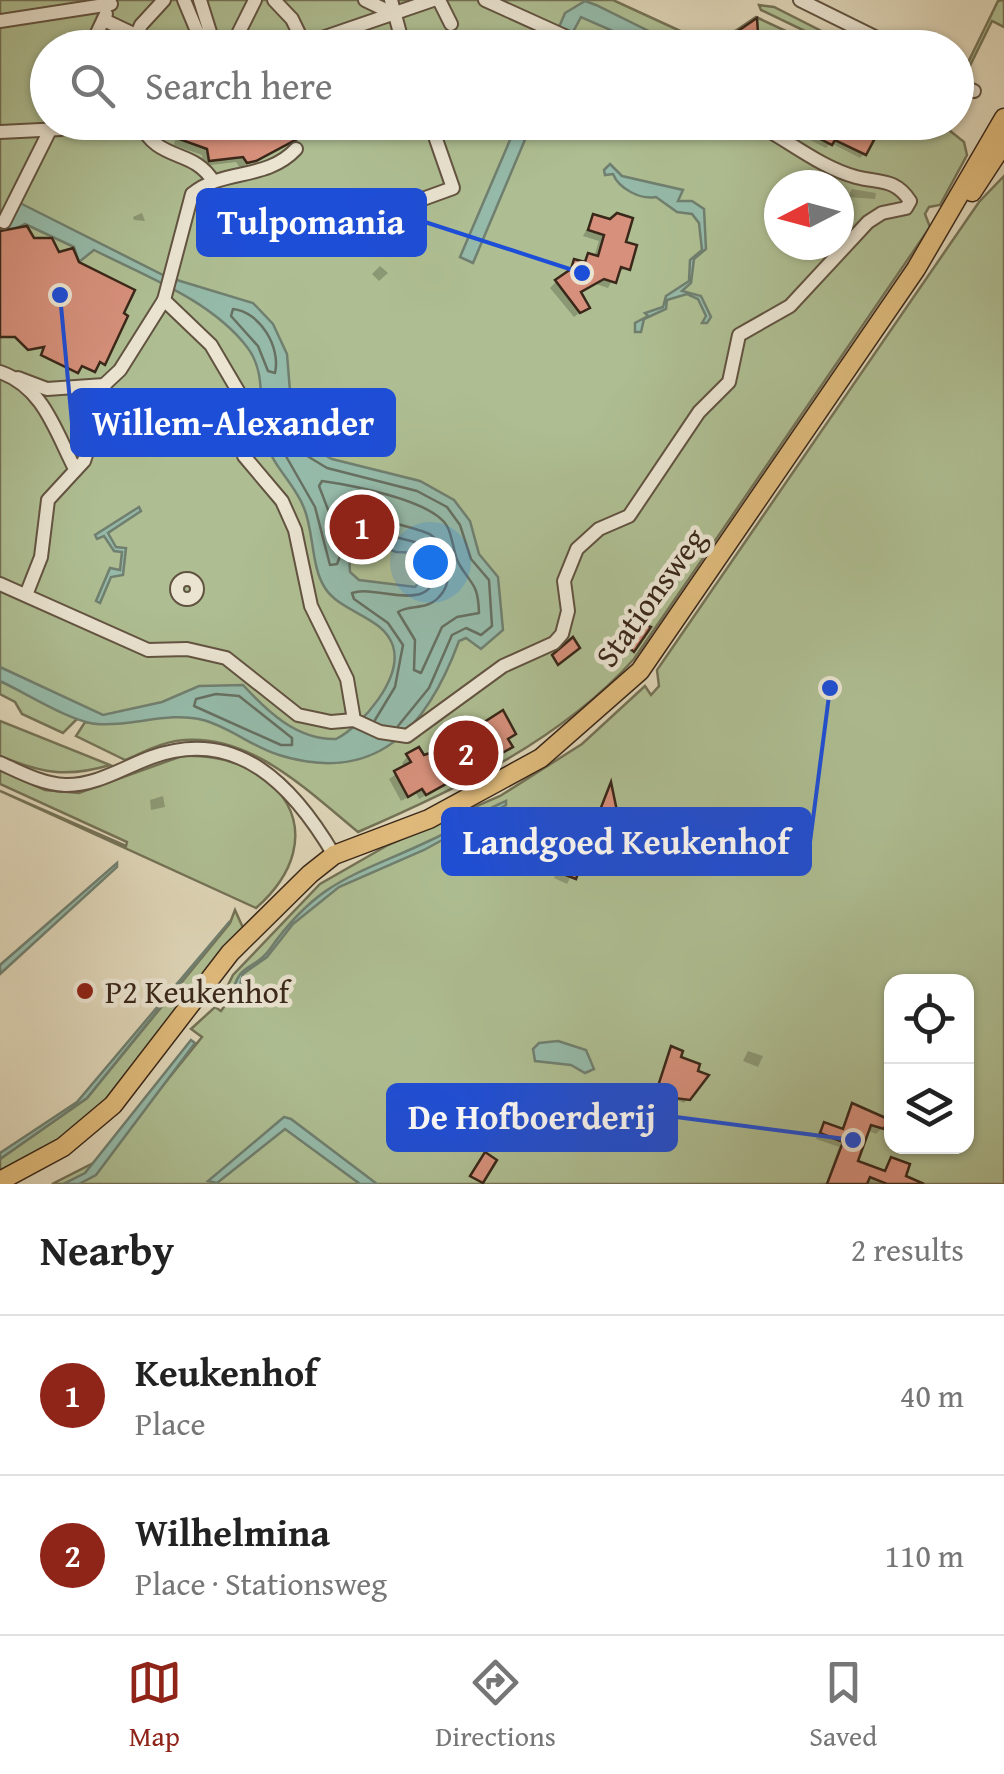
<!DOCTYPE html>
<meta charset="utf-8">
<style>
body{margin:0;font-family:"Gentium Book Plus",serif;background:#f6f6f6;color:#222}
.controls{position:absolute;right:30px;bottom:30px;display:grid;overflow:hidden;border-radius:20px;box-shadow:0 2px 8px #0004}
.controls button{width:90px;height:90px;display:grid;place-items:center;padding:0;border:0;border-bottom:2px solid #e0e0e0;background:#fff;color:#222;font:50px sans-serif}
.compass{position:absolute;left:764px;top:170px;width:90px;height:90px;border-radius:50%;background:#fff;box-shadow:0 2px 8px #0004;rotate:264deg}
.you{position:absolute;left:430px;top:562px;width:35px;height:35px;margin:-25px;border:8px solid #fff;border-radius:50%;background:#1a73e8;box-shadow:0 0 0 15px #1a73e833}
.badge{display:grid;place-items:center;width:65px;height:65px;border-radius:50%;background:#8f2418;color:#fff;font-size:32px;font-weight:700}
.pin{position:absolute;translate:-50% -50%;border:5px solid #fff;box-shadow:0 2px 10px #0006}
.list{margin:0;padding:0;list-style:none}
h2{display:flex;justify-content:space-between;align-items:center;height:130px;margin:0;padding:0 40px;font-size:42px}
h2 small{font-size:32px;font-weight:400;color:#767676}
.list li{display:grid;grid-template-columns:65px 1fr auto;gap:30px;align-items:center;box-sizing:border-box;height:160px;padding:0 40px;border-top:2px solid #e0e0e0}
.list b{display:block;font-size:38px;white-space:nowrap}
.list p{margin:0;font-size:32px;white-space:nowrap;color:#767676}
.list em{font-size:32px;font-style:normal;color:#767676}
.icon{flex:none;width:55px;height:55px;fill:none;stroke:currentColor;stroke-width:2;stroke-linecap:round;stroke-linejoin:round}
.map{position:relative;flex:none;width:1004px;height:1184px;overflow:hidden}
.search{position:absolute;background:#fff;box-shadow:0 2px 8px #0004;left:30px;right:30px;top:30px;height:110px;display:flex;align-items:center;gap:25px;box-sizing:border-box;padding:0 35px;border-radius:55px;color:#767676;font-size:38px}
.sheet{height:450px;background:#fff}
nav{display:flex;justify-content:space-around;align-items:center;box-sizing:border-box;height:140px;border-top:2px solid #e0e0e0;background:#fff;font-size:28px;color:#767676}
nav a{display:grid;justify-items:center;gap:5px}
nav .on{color:#8f2418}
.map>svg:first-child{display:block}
.green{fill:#aebe92;stroke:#747256;stroke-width:2.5;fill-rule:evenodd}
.water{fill:#95baa9;stroke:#707f6f;stroke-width:2.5;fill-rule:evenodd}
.shadow{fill:#0003}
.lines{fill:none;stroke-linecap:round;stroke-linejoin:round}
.shore{stroke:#677061;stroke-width:2.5}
.building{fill:#d6907b;stroke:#392719;stroke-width:2.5}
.minor-casing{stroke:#625341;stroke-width:16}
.major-casing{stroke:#392719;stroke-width:21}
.minor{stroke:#eae4d1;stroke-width:12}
.major{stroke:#e0bb7c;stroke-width:18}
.poi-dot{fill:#8f2418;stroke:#eae4d1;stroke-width:4}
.labels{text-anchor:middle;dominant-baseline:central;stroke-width:9;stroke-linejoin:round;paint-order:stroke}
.street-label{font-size:32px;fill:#392719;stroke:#eae4d1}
.poi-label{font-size:32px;fill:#392719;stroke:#eae4d1;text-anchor:start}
.leader{fill:none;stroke:#1d4ed8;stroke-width:4}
.callout-dot{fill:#1d4ed8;stroke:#eae4d1;stroke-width:4}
.callout{fill:#1d4ed8;stroke:#1d4ed8;stroke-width:4}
.callout-label{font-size:35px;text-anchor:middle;font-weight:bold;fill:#fff}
</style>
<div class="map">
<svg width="1004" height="1184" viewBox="0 0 1004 1184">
<rect width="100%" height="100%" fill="#dfd6b8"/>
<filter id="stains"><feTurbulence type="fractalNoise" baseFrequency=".002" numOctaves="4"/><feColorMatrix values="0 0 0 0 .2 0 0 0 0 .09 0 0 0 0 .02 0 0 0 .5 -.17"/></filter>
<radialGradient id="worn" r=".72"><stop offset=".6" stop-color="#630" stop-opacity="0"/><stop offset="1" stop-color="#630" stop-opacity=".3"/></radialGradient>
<g class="green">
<path d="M0,0H613L713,46L756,17L820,47L48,48V122H939L964,142L967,155L940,205L929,207L925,214L930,227L634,659C560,741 459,788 358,832C307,790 247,730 176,741C157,744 142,753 125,760L76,736L85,722L97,724L0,675ZM779,185H839V245H779Z"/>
<polygon points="1004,0 1004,27 992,21 958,90 970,96 957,112 957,85 998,1"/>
<polygon points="759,5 774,7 853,47 838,47 761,10"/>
<path d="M1004,176V1184H52L105,1157L202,1037L191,1029L215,1007L221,1011L226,1004L221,999L233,975L320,884L388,845L500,796L582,744L645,686L651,695L659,686L657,670L979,202ZM892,982H966V1146H892Z"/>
<polygon points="0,681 78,718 63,733 22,714 15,702 0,694"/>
<path d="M0,721L110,765C67,778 41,773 0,756Z"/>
<path d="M182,756C281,752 338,836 256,908L0,791L126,846L127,842L0,784V770L45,790L79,793Z"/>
<polygon points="235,910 244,930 135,1071 73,1132 0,1175 0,1159 87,1098 230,923"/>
</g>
<g class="water">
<polygon points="585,1 596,5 681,47 649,47 581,17 565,47 550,48 565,13"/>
<polygon points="504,123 532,123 473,263 460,257 510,140"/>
<path d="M610,164L622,176L683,190L678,201H692L704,209L706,249L694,259L691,283L682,291L701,296L711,317L707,323H702L706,316L698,299L687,294L667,300L666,309L644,319L641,332H635V323L648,316L645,313L663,307L666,296L689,281L690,260L702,250L699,223L692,214L677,212L656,197C641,200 619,189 613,174L605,175L604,170Z"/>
<path d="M20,203L167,277L253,303L273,324L287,354L293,428L304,443L332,459L420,481L454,500L470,521L479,554L498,577L503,630L481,649L466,638L459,641C428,725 379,786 279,755C252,747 230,727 203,720C168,711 133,727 97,724C71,722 26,693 0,681V667L103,715L162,702L199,686L243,685C268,712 297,740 336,739C362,726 403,678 393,646C383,616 341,613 325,588C311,567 314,532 304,508C295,484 273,467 266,442C256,411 269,375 247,347C211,300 145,276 94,250L79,262L74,247L25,224L13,230L6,228ZM365,540L396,552L418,553L427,572L415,587L359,580L350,572L349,552Z"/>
<polygon points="139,507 141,511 108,533 116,547 126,548 123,575 111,577 100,603 96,601 110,568 120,570 122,552 114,551 104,536 97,539 95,535"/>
<path d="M506,801V805L424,850L339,887L293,924L267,957L243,974L237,997L231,1000C238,959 253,973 270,949C320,878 358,875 431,840C457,828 480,812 506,801Z"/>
<polygon points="117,863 117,867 0,974 0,965"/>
<polygon points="230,921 87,1098 0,1159 0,1153 77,1102"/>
<polygon points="191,1040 195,1043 96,1175 79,1184 63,1184 85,1173"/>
<polygon points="558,1041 586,1050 594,1069 585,1073 571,1065 535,1061 533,1049 539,1043"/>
<polygon points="284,1117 291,1119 377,1184 360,1184 285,1129 217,1183 208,1181"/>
</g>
<g class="shadow">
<polygon points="165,122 293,122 288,132 295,138 240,168 236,162 203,166 202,155 174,145 176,133"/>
<polygon points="812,122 831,122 864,154 860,158 831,143 826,148 810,140"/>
<polygon points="852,189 876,193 875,199 848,197"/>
<polygon points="142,213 145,221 134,220 133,217"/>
<polygon points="594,216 630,220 623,244 627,268 616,273 608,288 596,284 579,294 587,307 574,317 550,288 575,262 594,257 599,241 583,236"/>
<polygon points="380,266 388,273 379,281 372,274"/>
<polygon points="633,622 648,628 625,658 621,655 628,645 620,638"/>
<polygon points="506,740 510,747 504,753 419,799 416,793 401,801 389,779 405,768 402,763 408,756 423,758"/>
<polygon points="609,787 602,850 596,857 583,852 567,884 554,878 572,831 578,825 591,830"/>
<polygon points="163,796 165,807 151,810 150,800"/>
<polygon points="671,1049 688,1098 684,1103 674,1099 670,1103 655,1091"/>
<polygon points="748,1051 763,1056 758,1067 743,1061"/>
<polygon points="852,1106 882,1128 876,1134 867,1130 855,1162 883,1173 892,1160 904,1184 821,1184 826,1183 839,1147 816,1139 819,1131 825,1125 840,1131"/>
</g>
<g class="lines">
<g class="shore">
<path d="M233,309C260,312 281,347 275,373L268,371L258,346L231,316Z"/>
<path d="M322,481C350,485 432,500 447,526C453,537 453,552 459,564C472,586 478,583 479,613L457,617L442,627L421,673L414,670L415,640L398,612C410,604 426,611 439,597C455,581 449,547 431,535C423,530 374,517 364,518C354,519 344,526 335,528L319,486Z"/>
<polygon points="216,694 239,696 292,738 292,745 281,745 194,706 196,699"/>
<path d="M375,720L395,687L403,645L388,623L354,599L352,593C378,584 434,617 436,568L423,544L367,530L347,538L337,564L330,565L315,507L275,437L278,430L299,451L327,468L417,491L447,507L460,525L471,559L489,580L492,626L481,635L466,628L452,635L429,688L398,726"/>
</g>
</g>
<g class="building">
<polygon points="757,18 759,48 713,48"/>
<polygon points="181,122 296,122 291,132 299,138 256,161 247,163 243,157 209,161 207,149 179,139"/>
<polygon points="814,122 837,122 874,140 866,155 835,140 832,145 813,135"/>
<polygon points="617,213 633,218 626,242 637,245 630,270 621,267 616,283 604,279 581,292 590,308 580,313 555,280 571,269 574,259 585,262 588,253 598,256 604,235 588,230 593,214 610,219"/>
<polygon points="27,226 34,238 52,238 59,252 73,248 79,262 135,290 124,313 128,316 105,365 100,362 95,372 82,366 78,373 41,355 44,347 28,350 15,337 0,337 0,231"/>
<polygon points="632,619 651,627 634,652 627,646 634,636 626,629"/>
<polygon points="573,637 580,648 558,665 552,655"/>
<polygon points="503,710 516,734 508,739 513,747 426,795 422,789 408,797 394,771 411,762 406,754 419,747 424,755 442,749"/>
<polygon points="611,782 618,816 604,852 588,846 576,879 558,872 577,822 593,828"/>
<polygon points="671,1046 683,1051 681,1057 700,1064 698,1071 709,1075 690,1100 666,1097 668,1091 658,1086"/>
<polygon points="852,1103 888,1119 884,1129 871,1125 858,1161 885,1171 891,1157 910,1164 906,1176 924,1184 887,1184 870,1177 867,1184 827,1184 843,1142 820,1133 824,1122 843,1129"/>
<polygon points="485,1152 497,1160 483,1183 470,1176"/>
</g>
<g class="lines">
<defs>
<g id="minor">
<polyline points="184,0 199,36 205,34"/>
<polyline points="200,0 210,32 205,34 209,48"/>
<polyline points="274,0 292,19 306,48"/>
<polyline points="365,0 392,13"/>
<polyline points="391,0 404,48"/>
<polyline points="439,0 451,24"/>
<polyline points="485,0 591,48"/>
<polyline points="800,0 897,48"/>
<polyline points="104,20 163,48"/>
<polyline points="0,21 111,4"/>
<polyline points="90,48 106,14"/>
<polyline points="131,48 141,25 164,0"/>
<polyline points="231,48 255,0"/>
<polyline points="293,48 433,0"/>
<polyline points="956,83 974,91"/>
<path d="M139,122C158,163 193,148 213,181"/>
<polyline points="0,132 61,129 80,122"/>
<path d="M296,149C266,181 224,168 192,194L164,300L211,345L241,396L244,456L282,501L295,530L311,606L347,679L354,720L380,732L407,736L503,666L554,643L562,634L568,611L564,581L577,549L599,529L629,516L699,412L729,382L739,335L790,306L868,222L882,213L906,208L910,201C895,178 879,183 856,177C819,167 787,139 753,122"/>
<polyline points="4,222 54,122"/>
<polyline points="310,240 453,188 430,122"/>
<path d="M0,372C43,387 55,430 74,467"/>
<polyline points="18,378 47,389 104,385 120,370 164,300"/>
<circle cx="187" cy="589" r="10"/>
<polyline points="0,584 148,650 187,649 226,658 298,715 331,722 354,720"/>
<polyline points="26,595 41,557 48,500 84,461 92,437 108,416 104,385"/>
<path d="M0,763C20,772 42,784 65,785C96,786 124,767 152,757C238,726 294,787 334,855"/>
</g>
<g id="major">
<polyline points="972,192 1004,143"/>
<polyline points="0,1181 63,1147 113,1105 230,953 310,874 334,855 429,819 541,758 640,671 916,269 1004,118"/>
</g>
</defs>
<use href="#minor" class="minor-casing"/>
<use href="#major" class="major-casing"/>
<use href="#minor" class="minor"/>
<use href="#major" class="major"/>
</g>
<circle class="poi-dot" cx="85" cy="991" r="10"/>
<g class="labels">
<g class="street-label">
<text transform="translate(650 597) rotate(-54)">Stationsweg</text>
</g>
<g class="poi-label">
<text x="105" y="991">P2 Keukenhof</text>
</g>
</g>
<path class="leader" d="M582 273L425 222M60 295L72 423M830 688L810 842M853 1140L676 1117"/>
<g class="callout-dot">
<circle cx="582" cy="273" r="10"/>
<circle cx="60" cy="295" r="10"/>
<circle cx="830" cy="688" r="10"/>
<circle cx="853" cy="1140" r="10"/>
</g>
<g class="callout">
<rect x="198" y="190" width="227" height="65" rx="10"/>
<rect x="72" y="390" width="322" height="65" rx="10"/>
<rect x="443" y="809" width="367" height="65" rx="10"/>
<rect x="388" y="1085" width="288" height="65" rx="10"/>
</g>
<g class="callout-label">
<text x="311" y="234">Tulpomania</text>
<text x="233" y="435">Willem-Alexander</text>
<text x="626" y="854">Landgoed Keukenhof</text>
<text x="532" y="1129">De Hofboerderij</text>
</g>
<rect width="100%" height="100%" filter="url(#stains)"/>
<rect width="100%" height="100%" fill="url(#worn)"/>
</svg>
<div class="controls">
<button><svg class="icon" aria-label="locate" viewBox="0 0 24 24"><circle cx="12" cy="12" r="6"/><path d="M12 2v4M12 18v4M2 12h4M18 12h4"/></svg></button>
<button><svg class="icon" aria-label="layers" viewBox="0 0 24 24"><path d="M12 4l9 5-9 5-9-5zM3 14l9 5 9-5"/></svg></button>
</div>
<svg class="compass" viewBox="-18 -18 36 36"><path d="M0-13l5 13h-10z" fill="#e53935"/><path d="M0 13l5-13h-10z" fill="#767676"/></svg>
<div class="you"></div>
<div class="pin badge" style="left:362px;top:527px">1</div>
<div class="pin badge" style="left:466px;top:753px">2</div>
<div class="search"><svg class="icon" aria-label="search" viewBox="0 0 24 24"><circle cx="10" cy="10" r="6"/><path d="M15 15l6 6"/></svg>Search here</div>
</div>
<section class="sheet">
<h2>Nearby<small>2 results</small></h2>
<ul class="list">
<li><span class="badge">1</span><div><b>Keukenhof</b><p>Place</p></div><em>40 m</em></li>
<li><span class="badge">2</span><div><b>Wilhelmina</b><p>Place · Stationsweg</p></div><em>110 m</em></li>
</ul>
</section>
<nav>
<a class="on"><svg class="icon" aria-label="map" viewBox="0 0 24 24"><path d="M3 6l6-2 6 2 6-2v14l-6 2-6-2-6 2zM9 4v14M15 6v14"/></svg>Map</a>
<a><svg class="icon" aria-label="directions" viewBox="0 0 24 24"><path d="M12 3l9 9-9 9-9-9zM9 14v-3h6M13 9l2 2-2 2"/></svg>Directions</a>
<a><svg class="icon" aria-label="saved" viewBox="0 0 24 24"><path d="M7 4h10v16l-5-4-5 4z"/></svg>Saved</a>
</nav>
